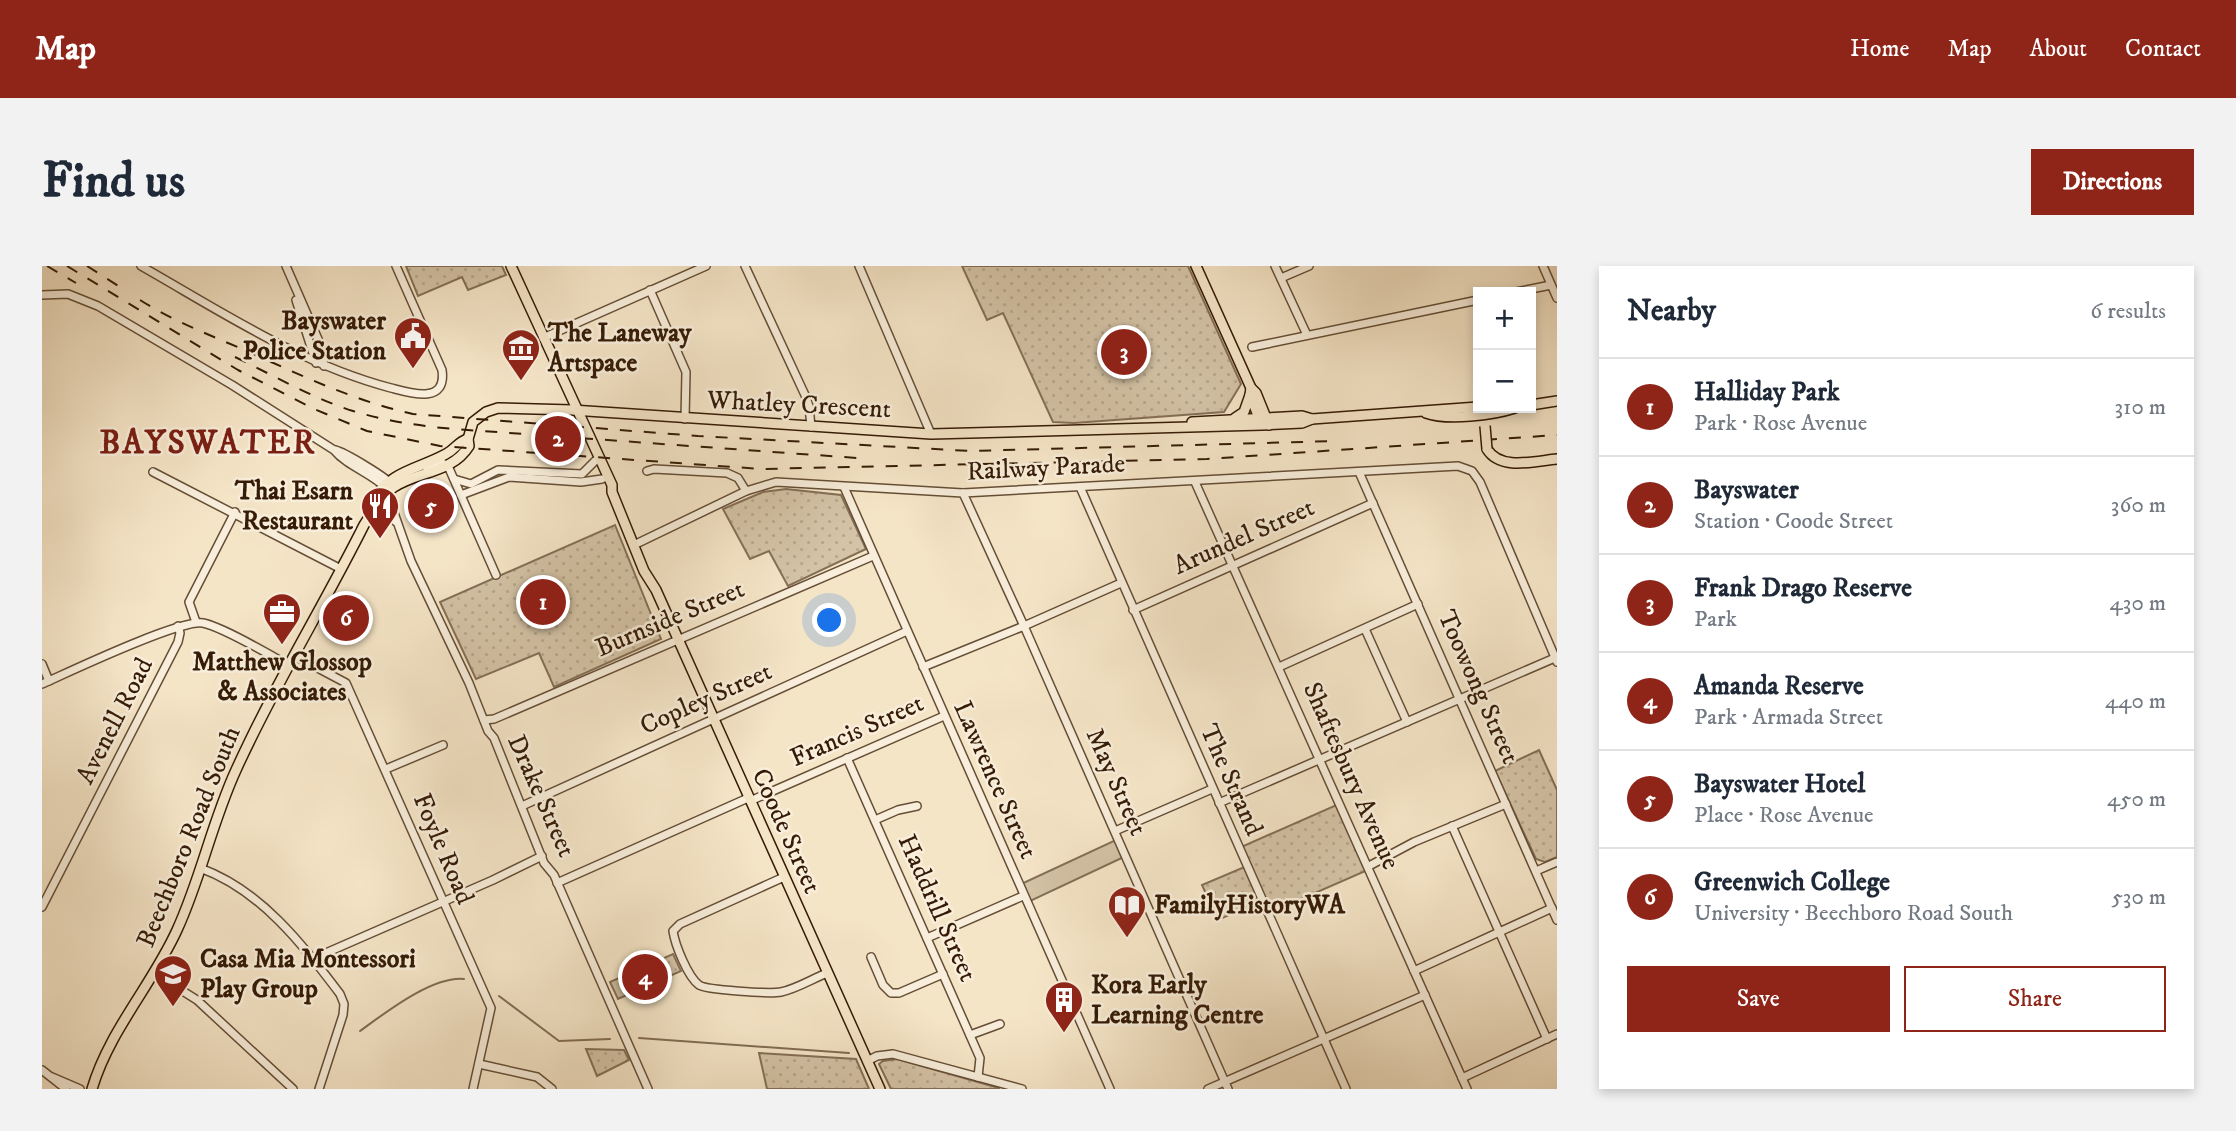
<!DOCTYPE html>
<meta charset="utf-8">
<style>
body{margin:0;font-family:"IM FELL DW Pica",serif;background:#f2f2f3;color:#1f2937}
.controls{position:absolute;right:21px;top:21px;display:grid;overflow:hidden;border-radius:0px;box-shadow:0 4px 10px #0003}
.controls button{width:63px;height:63px;display:grid;place-items:center;padding:0;border:0;border-bottom:2px solid #e0e1e3;background:#fff;color:#1f2937;font:35px sans-serif}
.you{position:absolute;left:788px;top:355px;width:24px;height:24px;margin:-18px;border:5px solid #fff;border-radius:50%;background:#1a73e8;box-shadow:0 0 0 10px #1a73e833}
.badge{display:grid;place-items:center;width:46px;height:46px;border-radius:50%;background:#8f2418;color:#fff;font-size:23px;font-weight:700}
.pin{position:absolute;translate:-50% -50%;border:4px solid #fff;box-shadow:0 2px 7px #0006}
.list{margin:0;padding:0;list-style:none}
h2{display:flex;justify-content:space-between;align-items:center;height:91px;margin:0;padding:0 28px;font-size:30px}
h2 small{font-size:23px;font-weight:400;color:#747a83}
.list li{display:grid;grid-template-columns:46px 1fr auto;gap:21px;align-items:center;box-sizing:border-box;height:98px;padding:0 28px;border-top:2px solid #e0e1e3}
.list b{display:block;font-size:26px;white-space:nowrap}
.list p{margin:0;font-size:23px;white-space:nowrap;color:#747a83}
.list em{font-size:23px;font-style:normal;color:#747a83}
.actions{display:flex;gap:14px;padding:21px 28px}
.actions a{flex:1;padding:16px 0;border:2px solid #8f2418;border-radius:0px;text-align:center;font-size:24px;color:#8f2418}
.actions .main{background:#8f2418;color:#fff}
.map{position:relative;flex:none;width:1515px;height:823px;overflow:hidden;border-radius:0px}
header{display:flex;align-items:center;gap:42px;box-sizing:border-box;height:98px;padding:0 35px;background:#8f2418;color:#fff}
header strong{font-size:33px}
nav{display:flex;gap:38px;margin-inline-start:auto;font-size:24px}
.intro{display:flex;align-items:center;justify-content:space-between;box-sizing:border-box;height:168px;padding:0 42px}
h1{margin:0;font-size:49px}
.button{padding:18px 32px;border-radius:0px;background:#8f2418;color:#fff;font-size:24px;font-weight:700}
main{display:flex;gap:42px;padding:0 42px}
aside{flex:1;background:#fff;border-radius:0px;box-shadow:0 4px 10px #0003}
.map>svg:first-child{display:block}
.grass{fill:#d4c3a6;stroke:#846f56;stroke-width:2}
.park{fill:url(#park-dots);stroke:#846f56;stroke-width:2}
.lines{fill:none;stroke-linecap:round;stroke-linejoin:round}
.stream{stroke:#816b52;stroke-width:2}
.minor-casing{stroke:#654e36;stroke-width:10}
.major-casing{stroke:#351b06;stroke-width:12}
.minor{stroke:#f8eedb;stroke-width:7}
.major{stroke:#f5e5c7;stroke-width:9}
.rail{stroke:#351b06;stroke-width:2;stroke-dasharray:12 12;stroke-linecap:butt}
.major-bridge-casing{stroke:#351b06;stroke-width:12;stroke-linecap:butt}
.major-bridge{stroke:#f5e5c7;stroke-width:9}
.labels{text-anchor:middle;dominant-baseline:central;stroke-width:5;stroke-linejoin:round;paint-order:stroke}
.poi-label{font-size:26px;font-weight:bold;fill:#351b06;stroke:#f8eedb;text-anchor:start}
.street-label{font-size:26px;fill:#351b06;stroke:#f8eedb}
.district-label{font-size:33px;font-weight:bold;letter-spacing:2px;fill:#7a1f14;stroke:#f8eedb}
</style>
<header>
<strong>Map</strong>
<nav><a>Home</a><a>Map</a><a>About</a><a>Contact</a></nav>
</header>
<div class="intro"><h1>Find us</h1><a class="button">Directions</a></div>
<main>
<div class="map">
<svg width="1515" height="823" viewBox="0 0 1515 823">
<defs>
<pattern id="park-dots" width="8" height="8" patternUnits="userSpaceOnUse" patternTransform="scale(1.75)"><rect width="8" height="8" fill="#d4c3a6"/><path d="M2 2h.1M6 6h.1" fill="none" stroke="#b7a78d" stroke-width="1.8" stroke-linecap="round"/></pattern>
</defs>
<rect width="100%" height="100%" fill="#f5e5c7"/>
<filter id="stains"><feTurbulence type="fractalNoise" baseFrequency=".00286" numOctaves="4"/><feColorMatrix values="0 0 0 0 .2 0 0 0 0 .09 0 0 0 0 .02 0 0 0 .5 -.17"/></filter>
<radialGradient id="worn" r=".72"><stop offset=".6" stop-color="#630" stop-opacity="0"/><stop offset="1" stop-color="#630" stop-opacity=".3"/></radialGradient>
<polygon class="grass" points="1076,573 1084,590 984,637 977,619"/>
<g class="park">
<polygon points="364,0 460,0 464,9 426,24 420,11 376,30"/>
<polygon points="920,0 1146,0 1199,118 1182,146 1032,157 1011,156 961,47 945,54"/>
<polygon points="744,223 799,229 824,283 746,320 727,285 708,293 681,243 721,226"/>
<polygon points="573,259 619,373 512,421 497,387 434,413 398,336"/>
<polygon points="1497,484 1515,524 1515,591 1503,596 1494,593 1453,505"/>
<polygon points="1299,537 1328,603 1227,647 1220,634 1176,654 1160,619 1205,600 1197,582"/>
<polygon points="631,688 639,705 576,733 568,716"/>
<polygon points="544,783 582,784 587,794 555,810"/>
<polygon points="717,787 814,793 827,823 725,823"/>
<polygon points="855,793 957,822 957,823 849,823 837,798 841,795"/>
</g>
<g class="lines">
<g class="stream">
<polyline points="457,730 517,775 568,773"/>
<path d="M318,765C343,747 390,710 422,713"/>
<polyline points="597,772 807,787"/>
</g>
<defs>
<g id="minor">
<path d="M99,0C180,46 258,98 349,122C368,127 405,139 400,104L354,0"/>
<polyline points="244,0 279,80 282,100"/>
<polyline points="703,0 763,129 767,140 769,161"/>
<polyline points="817,0 889,168"/>
<polyline points="1233,0 1265,69"/>
<polyline points="1501,0 1515,32"/>
<polyline points="1239,12 1267,0"/>
<polyline points="608,24 644,106 643,153"/>
<polyline points="1474,26 1509,19"/>
<path d="M0,29L26,28L56,40L190,119L292,184C306,201 330,207 345,223"/>
<polyline points="254,34 274,97"/>
<polyline points="501,72 664,0"/>
<polyline points="1210,81 1436,34"/>
<path d="M293,184C302,186 346,212 350,219"/>
<polyline points="384,201 398,196 406,200 454,309"/>
<polyline points="605,205 612,203 685,207 696,212 704,225"/>
<polyline points="111,206 299,303"/>
<polyline points="1317,206 1515,654"/>
<polyline points="412,213 429,218 456,204 540,208 553,195"/>
<polyline points="1153,216 1425,823"/>
<polyline points="802,221 1068,823"/>
<polyline points="1038,221 1304,823"/>
<polyline points="921,227 982,360 1186,823"/>
<polyline points="419,229 467,211 539,216 560,213"/>
<polyline points="338,230 345,235 351,244 369,295 427,417 446,465 452,472 502,597 512,609 606,823"/>
<polyline points="330,236 340,241 353,255"/>
<polyline points="596,277 704,225 734,216 921,227 1416,200 1430,205 1438,216 1515,396"/>
<polyline points="1091,344 1331,237"/>
<polyline points="154,356 147,336 193,246"/>
<polyline points="1323,363 1365,456"/>
<polyline points="253,390 304,417 449,742 431,823"/>
<polyline points="0,398 7,415"/>
<polyline points="881,401 982,360 1079,317"/>
<polyline points="1237,401 1376,338"/>
<path d="M0,418C27,406 138,353 161,357C181,361 228,389 248,400"/>
<polyline points="442,454 452,453 831,290"/>
<polyline points="805,492 938,792 936,811"/>
<polyline points="344,503 401,479"/>
<polyline points="708,535 902,450"/>
<polyline points="1177,537 1515,391"/>
<polyline points="480,540 865,365"/>
<polyline points="833,554 856,544 875,540"/>
<polyline points="1410,560 1505,773"/>
<polyline points="1073,565 1170,523"/>
<polyline points="1327,600 1372,576 1464,538"/>
<path d="M158,602C219,624 260,678 298,728L302,738L301,749L277,823"/>
<polyline points="1494,605 1515,596"/>
<path d="M742,611L638,658L631,665C633,679 646,711 657,719C664,724 728,728 739,726C754,723 770,713 785,707"/>
<polyline points="515,617 706,532"/>
<polyline points="0,641 136,376 138,367 136,360"/>
<polyline points="885,672 981,630"/>
<polyline points="829,691 841,719 849,727 857,727 901,708"/>
<polyline points="270,693 451,614 500,590"/>
<polyline points="1372,705 1510,642"/>
<polyline points="112,707 155,734 251,823"/>
<polyline points="928,769 958,758"/>
<polyline points="825,795 835,790 851,788 980,823"/>
<polyline points="437,798 495,811 510,823"/>
<polyline points="0,804 24,823"/>
<polyline points="10,811 38,823"/>
<polyline points="1420,812 1515,768"/>
<polyline points="1166,823 1383,729"/>
</g>
<g id="major">
<polyline points="469,0 570,219 570,226 602,305 614,324 838,823"/>
<polyline points="1154,0 1209,122 1214,127 1227,159"/>
<polyline points="1209,122 1208,129 1219,157"/>
<polyline points="1489,139 1515,135"/>
<path d="M1384,147C1406,155 1451,149 1473,142"/>
<polyline points="1193,152 1202,146 1208,129"/>
<polyline points="1150,156 1260,150 1270,153"/>
<path d="M1445,183C1458,205 1493,195 1515,193"/>
<path d="M331,235C347,205 377,203 404,188C414,183 415,176 426,173"/>
<path d="M50,823C67,765 110,719 135,664C159,612 170,556 194,504C232,420 281,341 322,259C331,246 338,229 352,221C377,205 410,207 427,180L426,173L431,156L444,146L456,142L530,144L889,168L1220,159L1260,157L1270,153L1436,141"/>
</g>
</defs>
<use href="#minor" class="minor-casing"/>
<use href="#major" class="major-casing"/>
<use href="#minor" class="minor"/>
<use href="#major" class="major"/>
<g class="rail">
<polyline points="5,0 34,17"/>
<polyline points="25,0 196,104 272,143 325,165 398,180 719,203 1165,193 1515,169"/>
<polyline points="45,0 78,21"/>
<path d="M98,34C131,55 170,70 205,85C260,110 313,135 371,148L656,170L929,185L1295,175"/>
<path d="M193,91C231,109 270,132 311,145C344,155 377,160 412,163L815,192"/>
</g>
<defs>
<polyline id="major-bridge" points="1443,160 1445,183"/>
</defs>
<use href="#major-bridge" class="major-bridge-casing"/>
<use href="#major-bridge" class="major-bridge"/>
</g>
<defs>
<symbol id="civic-pin" viewBox="-11 -11 22 30"><path d="M0 17L-7.5 6A9.5 9.5 0 1 1 7.5 6Z" fill="#8f2418" stroke="#f8eedb"/><path d="M-.6-6.5H3V-4.5H.6V-3L4-1V1h2V6H-6V1h2V-1L-.6-3ZM-1.2 2.5V6h2.4V2.5Z" fill="#fff"/></symbol>
<symbol id="museum-pin" viewBox="-11 -11 22 30"><path d="M0 17L-7.5 6A9.5 9.5 0 1 1 7.5 6Z" fill="#8f2418" stroke="#f8eedb"/><path d="M0-6L6-3V-2H-6V-3ZM-5-1h2V3h-2ZM-1-1h2V3h-2ZM3-1h2V3H3ZM-6 4H6V6H-6Z" fill="#fff"/></symbol>
<symbol id="restaurant-pin" viewBox="-11 -11 22 30"><path d="M0 17L-7.5 6A9.5 9.5 0 1 1 7.5 6Z" fill="#8f2418" stroke="#f8eedb"/><path d="M-5-6h1v4h1v-4h1v4h1v-4h1v5L-1.5 .5V6h-2V.5L-5-1ZM5-6V6H3V1.5H1.5Q1.5-4 5-6Z" fill="#fff"/></symbol>
<symbol id="office-pin" viewBox="-11 -11 22 30"><path d="M0 17L-7.5 6A9.5 9.5 0 1 1 7.5 6Z" fill="#8f2418" stroke="#f8eedb"/><path d="M-6-3h4V-5.5h4V-3h4V5H-6ZM-1-4.5V-3h2v-1.5ZM-6 0V1H6V0Z" fill="#fff"/></symbol>
<symbol id="library-pin" viewBox="-11 -11 22 30"><path d="M0 17L-7.5 6A9.5 9.5 0 1 1 7.5 6Z" fill="#8f2418" stroke="#f8eedb"/><path d="M-6-4Q-3-5.5-.7-3.5V5Q-3 3-6 4ZM6-4Q3-5.5 .7-3.5V5Q3 3 6 4Z" fill="#fff"/></symbol>
<symbol id="school-pin" viewBox="-11 -11 22 30"><path d="M0 17L-7.5 6A9.5 9.5 0 1 1 7.5 6Z" fill="#8f2418" stroke="#f8eedb"/><path d="M0-5L7-2L0 1L-7-2ZM-4 1L0 2.5L4 1V4Q0 6-4 4Z" fill="#fff"/></symbol>
<symbol id="building-pin" viewBox="-11 -11 22 30"><path d="M0 17L-7.5 6A9.5 9.5 0 1 1 7.5 6Z" fill="#8f2418" stroke="#f8eedb"/><path d="M-4-6H4V6H1V3H-1V6H-4ZM-2.5-4.3h1.7v1.8h-1.7ZM.8-4.3h1.7v1.8H.8ZM-2.5-1h1.7V.8h-1.7ZM.8-1h1.7V.8H.8Z" fill="#fff"/></symbol>
</defs>
<g fill-rule="evenodd">
<use href="#civic-pin" x="349" y="48" width="44" height="60"/>
<use href="#museum-pin" x="457" y="60" width="44" height="60"/>
<use href="#restaurant-pin" x="316" y="218" width="44" height="60"/>
<use href="#office-pin" x="218" y="324" width="44" height="60"/>
<use href="#library-pin" x="1063" y="617" width="44" height="60"/>
<use href="#school-pin" x="109" y="686" width="44" height="60"/>
<use href="#building-pin" x="1000" y="712" width="44" height="60"/>
</g>
<g class="labels">
<g class="poi-label">
<text x="344" y="55" text-anchor="end">Bayswater<tspan x="344" dy="30">Police Station</tspan></text>
<text x="506" y="67">The Laneway<tspan x="506" dy="30">Artspace</tspan></text>
<text x="311" y="225" text-anchor="end">Thai Esarn<tspan x="311" dy="30">Restaurant</tspan></text>
<text x="240" y="396" text-anchor="middle">Matthew Glossop<tspan x="240" dy="30">&amp; Associates</tspan></text>
<text x="1112" y="639">FamilyHistoryWA</text>
<text x="158" y="693">Casa Mia Montessori<tspan x="158" dy="30">Play Group</tspan></text>
<text x="1049" y="719">Kora Early<tspan x="1049" dy="30">Learning Centre</tspan></text>
</g>
<g class="street-label">
<text transform="translate(757 139) rotate(3)">Whatley Crescent</text>
<text transform="translate(1004 202) rotate(-3)">Railway Parade</text>
<text transform="translate(1202 271) rotate(-24)">Arundel Street</text>
<text transform="translate(628 353) rotate(-23)">Burnside Street</text>
<text transform="translate(1436 421) rotate(66)">Toowong Street</text>
<text transform="translate(664 433) rotate(-24)">Copley Street</text>
<text transform="translate(73 455) rotate(-63)">Avenell Road</text>
<text transform="translate(815 465) rotate(-24)">Francis Street</text>
<text transform="translate(1309 510) rotate(66)">Shaftesbury Avenue</text>
<text transform="translate(953 514) rotate(66)">Lawrence Street</text>
<text transform="translate(1189 514) rotate(66)">The Strand</text>
<text transform="translate(1074 516) rotate(66)">May Street</text>
<text transform="translate(499 530) rotate(66)">Drake Street</text>
<text transform="translate(744 565) rotate(66)">Coode Street</text>
<text transform="translate(147 571) rotate(-68)">Beechboro Road South</text>
<text transform="translate(401 583) rotate(67)">Foyle Road</text>
<text transform="translate(895 642) rotate(66)">Haddrill Street</text>
</g>
<g class="district-label">
<text x="166" y="177">BAYSWATER</text>
</g>
</g>
<rect width="100%" height="100%" filter="url(#stains)"/>
<rect width="100%" height="100%" fill="url(#worn)"/>
</svg>
<div class="controls">
<button>+</button>
<button>−</button>
</div>
<div class="you"></div>
<div class="pin badge" style="left:501px;top:336px">1</div>
<div class="pin badge" style="left:516px;top:173px">2</div>
<div class="pin badge" style="left:1082px;top:86px">3</div>
<div class="pin badge" style="left:603px;top:711px">4</div>
<div class="pin badge" style="left:389px;top:240px">5</div>
<div class="pin badge" style="left:304px;top:352px">6</div>
</div>
<aside>
<h2>Nearby<small>6 results</small></h2>
<ul class="list">
<li><span class="badge">1</span><div><b>Halliday Park</b><p>Park · Rose Avenue</p></div><em>310 m</em></li>
<li><span class="badge">2</span><div><b>Bayswater</b><p>Station · Coode Street</p></div><em>360 m</em></li>
<li><span class="badge">3</span><div><b>Frank Drago Reserve</b><p>Park</p></div><em>430 m</em></li>
<li><span class="badge">4</span><div><b>Amanda Reserve</b><p>Park · Armada Street</p></div><em>440 m</em></li>
<li><span class="badge">5</span><div><b>Bayswater Hotel</b><p>Place · Rose Avenue</p></div><em>450 m</em></li>
<li><span class="badge">6</span><div><b>Greenwich College</b><p>University · Beechboro Road South</p></div><em>530 m</em></li>
</ul>
<div class="actions"><a class="main">Save</a><a>Share</a></div>
</aside>
</main>
